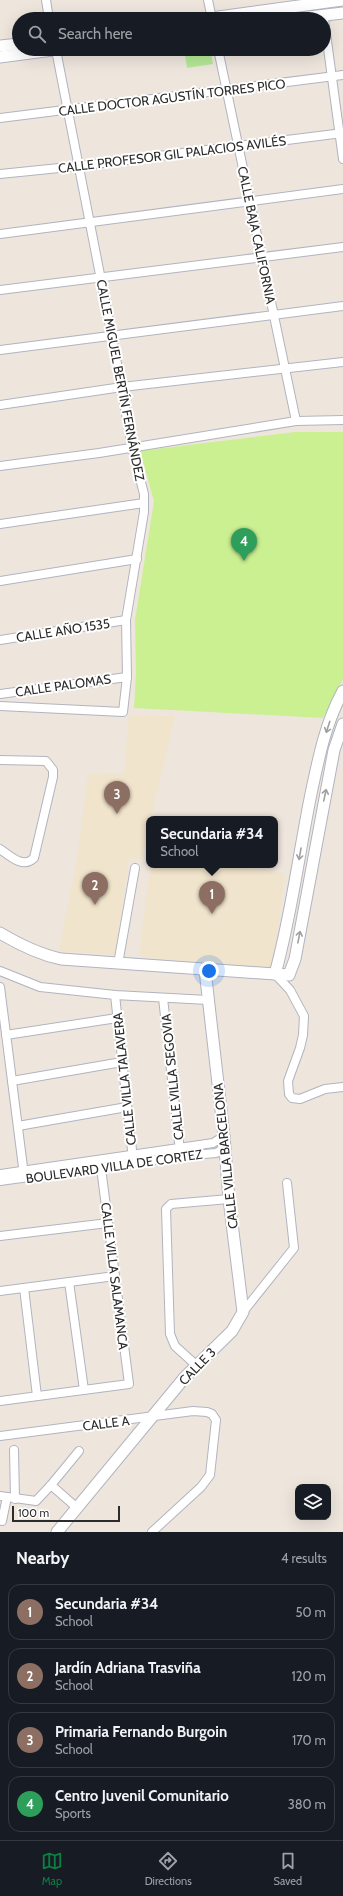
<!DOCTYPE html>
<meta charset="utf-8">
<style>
body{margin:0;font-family:Cabin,sans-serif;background:#242831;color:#f1f3f6}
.controls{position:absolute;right:12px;bottom:12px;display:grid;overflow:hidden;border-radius:8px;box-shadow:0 4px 16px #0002}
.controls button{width:36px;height:36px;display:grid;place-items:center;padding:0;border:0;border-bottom:1px solid #363941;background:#171b24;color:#f1f3f6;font:20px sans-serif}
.scale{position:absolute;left:12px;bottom:10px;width:108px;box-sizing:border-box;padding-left:4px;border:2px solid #2c2c2c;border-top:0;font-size:11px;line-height:14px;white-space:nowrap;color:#2c2c2c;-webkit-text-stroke:3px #fff;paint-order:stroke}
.you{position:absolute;left:209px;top:971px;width:14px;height:14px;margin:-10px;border:3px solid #fff;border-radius:50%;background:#1a73e8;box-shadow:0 0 0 6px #1a73e833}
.badge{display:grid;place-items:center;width:26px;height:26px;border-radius:50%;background:#0b8043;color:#fff;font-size:13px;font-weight:700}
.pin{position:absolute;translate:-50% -33px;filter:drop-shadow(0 1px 2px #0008)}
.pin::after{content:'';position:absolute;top:21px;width:14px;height:12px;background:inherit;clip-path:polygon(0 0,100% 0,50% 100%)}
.popup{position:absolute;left:146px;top:816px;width:132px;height:52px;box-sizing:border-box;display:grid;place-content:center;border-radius:8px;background:#171b24;filter:drop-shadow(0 1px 3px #0005);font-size:13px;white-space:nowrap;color:#9ea1a6}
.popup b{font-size:15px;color:#f1f3f6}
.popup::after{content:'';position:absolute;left:50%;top:100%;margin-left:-8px;border:8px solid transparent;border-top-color:#171b24}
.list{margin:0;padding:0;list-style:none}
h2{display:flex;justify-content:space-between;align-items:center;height:52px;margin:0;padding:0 16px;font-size:17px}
h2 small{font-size:13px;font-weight:400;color:#9ea1a6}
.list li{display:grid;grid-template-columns:26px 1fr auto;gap:12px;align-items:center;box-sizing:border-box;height:56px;margin:0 8px 8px;padding:0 8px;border:1px solid #363941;border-radius:12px}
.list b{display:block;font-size:15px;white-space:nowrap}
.list p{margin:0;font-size:13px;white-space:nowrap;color:#9ea1a6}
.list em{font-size:13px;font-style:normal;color:#9ea1a6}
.icon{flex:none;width:22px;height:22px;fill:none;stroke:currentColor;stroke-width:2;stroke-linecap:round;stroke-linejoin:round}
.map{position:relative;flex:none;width:343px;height:1532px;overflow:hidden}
.search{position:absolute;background:#171b24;box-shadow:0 4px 16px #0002;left:12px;right:12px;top:12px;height:44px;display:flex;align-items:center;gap:10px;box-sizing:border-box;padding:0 14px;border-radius:22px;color:#9ea1a6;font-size:15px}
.sheet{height:308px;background:#171b24}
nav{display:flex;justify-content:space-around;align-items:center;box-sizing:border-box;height:56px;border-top:1px solid #363941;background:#171b24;font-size:11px;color:#9ea1a6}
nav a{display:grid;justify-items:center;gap:2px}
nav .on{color:#0b8043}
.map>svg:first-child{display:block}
.education{fill:#f1e4cc}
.green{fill:#b4e896}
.pitch{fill:#caf092}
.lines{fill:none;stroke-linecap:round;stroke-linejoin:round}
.street-casing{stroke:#b1b4c0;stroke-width:10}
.secondary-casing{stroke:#b1b4c0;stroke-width:13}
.street{stroke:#fff;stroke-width:8}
.secondary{stroke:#fff;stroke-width:11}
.oneway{stroke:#a0a0a0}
.labels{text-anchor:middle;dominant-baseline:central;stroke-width:4;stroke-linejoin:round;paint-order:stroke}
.street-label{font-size:13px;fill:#2c2c2c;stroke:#fff}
</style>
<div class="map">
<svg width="343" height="1532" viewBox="0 0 343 1532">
<rect width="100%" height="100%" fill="#eee6dd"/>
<g class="education">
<polygon points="129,715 175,716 151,819 149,819 149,826 141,860 122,858 129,859 115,955 59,951 78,853 88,774 124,773"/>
<polygon points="150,865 225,865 285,873 273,972 139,956"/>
</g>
<polygon class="green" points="184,49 210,49 213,64 187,68"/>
<polygon class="pitch" points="295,432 343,432 343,679 323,718 134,708 136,674 135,620 154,501 140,451"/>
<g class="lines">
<defs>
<g id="street">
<polyline points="46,0 49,19"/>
<polyline points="208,0 212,19"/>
<polyline points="324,19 343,159"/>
<polyline points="218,49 296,421"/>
<polyline points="0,118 343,75"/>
<polyline points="0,174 79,166 343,133"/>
<polyline points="0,234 343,189"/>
<polyline points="0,290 343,247"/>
<polyline points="0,350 343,306"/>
<polyline points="0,405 122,387 343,362"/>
<polyline points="0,466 99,453 296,421 343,420"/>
<polyline points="0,524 144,503"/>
<polyline points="0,581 137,559"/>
<polyline points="0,640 126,620"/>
<polyline points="0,694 127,677"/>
<polyline points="0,706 123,712 127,677 126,620 144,512 144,494 132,447 112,336 56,50"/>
<path d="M0,760L46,761L53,770V777L34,858C23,869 10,856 0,849"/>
<polyline points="118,964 135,868"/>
<polyline points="0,971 40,987 115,995 208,1000"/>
<polyline points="275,974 290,990 304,1016 303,1035 300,1048 288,1081 289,1094 292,1098 300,1099 325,1089 343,1087"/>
<polyline points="0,987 24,1175"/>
<polyline points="115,995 133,1159"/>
<polyline points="163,998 180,1151"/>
<polyline points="6,1035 117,1018"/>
<polyline points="12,1081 122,1062"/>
<polyline points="18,1126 127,1107"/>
<polyline points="0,1174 213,1143 224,1136"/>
<polyline points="0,1181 181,1156 216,1153 220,1151 224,1145"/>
<polyline points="0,1236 108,1223"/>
<polyline points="69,1282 84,1390"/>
<polyline points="24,1288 37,1396"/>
<polyline points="0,1291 115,1276"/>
<polyline points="243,1312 294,1248 287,1183"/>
<polyline points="196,1365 175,1346 170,1334 166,1209 171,1204 229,1199"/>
<polyline points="0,1401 129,1384 101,1168"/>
<polyline points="0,1436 193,1411 207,1412 212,1414 216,1420 210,1475 201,1487 152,1532"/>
<polyline points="14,1450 15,1499"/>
<polyline points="51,1485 76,1507"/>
<polyline points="0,1496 36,1501 51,1485 79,1451"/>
<polyline points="2,1521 7,1497"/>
</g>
<g id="secondary">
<polyline points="204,19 342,0"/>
<polyline points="292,19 343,13"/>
<polyline points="0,46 19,44"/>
<polyline points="0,57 60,49"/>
<path d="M0,933C20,945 38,954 61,959L289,975L295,959L334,750L343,724"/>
<path d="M275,974C292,913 299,851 312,789C319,756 326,722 343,691"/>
<polyline points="57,1532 185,1377 232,1331 243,1312 229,1199 224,1136 205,970"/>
</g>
</defs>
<use href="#street" class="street-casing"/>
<use href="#secondary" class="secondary-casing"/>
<use href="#street" class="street"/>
<use href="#secondary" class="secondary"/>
</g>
<defs><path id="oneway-shaft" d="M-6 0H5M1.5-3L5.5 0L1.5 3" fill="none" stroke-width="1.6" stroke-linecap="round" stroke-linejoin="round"/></defs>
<g class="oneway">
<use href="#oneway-shaft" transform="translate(328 727) rotate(108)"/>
<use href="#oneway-shaft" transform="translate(325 795) rotate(-78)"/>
<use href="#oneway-shaft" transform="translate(300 854) rotate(100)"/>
<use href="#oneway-shaft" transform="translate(299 937) rotate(-79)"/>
</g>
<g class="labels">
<g class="street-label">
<text transform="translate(172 97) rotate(-7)">CALLE DOCTOR AGUSTÍN TORRES PICO</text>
<text transform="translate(172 154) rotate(-7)">CALLE PROFESOR GIL PALACIOS AVILÉS</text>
<text transform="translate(257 235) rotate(78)">CALLE BAJA CALIFORNIA</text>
<text transform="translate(121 380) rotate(79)">CALLE MIGUEL BERTÍN FERNÁNDEZ</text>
<text transform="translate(63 630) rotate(-9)">CALLE AÑO 1535</text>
<text transform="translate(63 685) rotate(-8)">CALLE PALOMAS</text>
<text transform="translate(172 1077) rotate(-96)">CALLE VILLA SEGOVIA</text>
<text transform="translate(124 1079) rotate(-96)">CALLE VILLA TALAVERA</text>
<text transform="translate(225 1156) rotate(-96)">CALLE VILLA BARCELONA</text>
<text transform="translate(114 1166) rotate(-8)">BOULEVARD VILLA DE CORTEZ</text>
<text transform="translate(115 1276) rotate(83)">CALLE VILLA SALAMANCA</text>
<text transform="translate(197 1366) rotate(-46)">CALLE 3</text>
<text transform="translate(106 1423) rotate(-7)">CALLE A</text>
</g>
</g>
</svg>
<div class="controls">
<button><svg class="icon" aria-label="layers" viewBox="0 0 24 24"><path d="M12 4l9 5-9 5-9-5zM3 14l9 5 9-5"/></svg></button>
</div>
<div class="scale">100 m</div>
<div class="you"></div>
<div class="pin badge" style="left:212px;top:914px;background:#8d6e63">1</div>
<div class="popup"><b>Secundaria #34</b>School</div>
<div class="pin badge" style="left:95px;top:905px;background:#8d6e63">2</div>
<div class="pin badge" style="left:117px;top:814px;background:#8d6e63">3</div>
<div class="pin badge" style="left:244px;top:561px;background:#2e9e5b">4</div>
<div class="search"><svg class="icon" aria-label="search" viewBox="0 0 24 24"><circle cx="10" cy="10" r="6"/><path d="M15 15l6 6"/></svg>Search here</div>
</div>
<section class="sheet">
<h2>Nearby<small>4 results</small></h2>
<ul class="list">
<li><span class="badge" style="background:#8d6e63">1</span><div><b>Secundaria #34</b><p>School</p></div><em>50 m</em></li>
<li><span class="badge" style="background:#8d6e63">2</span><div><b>Jardín Adriana Trasviña</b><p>School</p></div><em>120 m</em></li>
<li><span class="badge" style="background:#8d6e63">3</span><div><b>Primaria Fernando Burgoin</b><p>School</p></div><em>170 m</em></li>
<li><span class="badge" style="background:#2e9e5b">4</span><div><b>Centro Juvenil Comunitario</b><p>Sports</p></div><em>380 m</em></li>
</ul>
</section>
<nav>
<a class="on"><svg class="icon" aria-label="map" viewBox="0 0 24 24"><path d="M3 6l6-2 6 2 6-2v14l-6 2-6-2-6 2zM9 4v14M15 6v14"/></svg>Map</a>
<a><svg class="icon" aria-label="directions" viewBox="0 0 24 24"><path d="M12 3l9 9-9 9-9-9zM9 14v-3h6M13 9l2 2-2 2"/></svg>Directions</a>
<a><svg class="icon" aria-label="saved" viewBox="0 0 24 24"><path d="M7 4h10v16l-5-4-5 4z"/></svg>Saved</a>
</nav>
